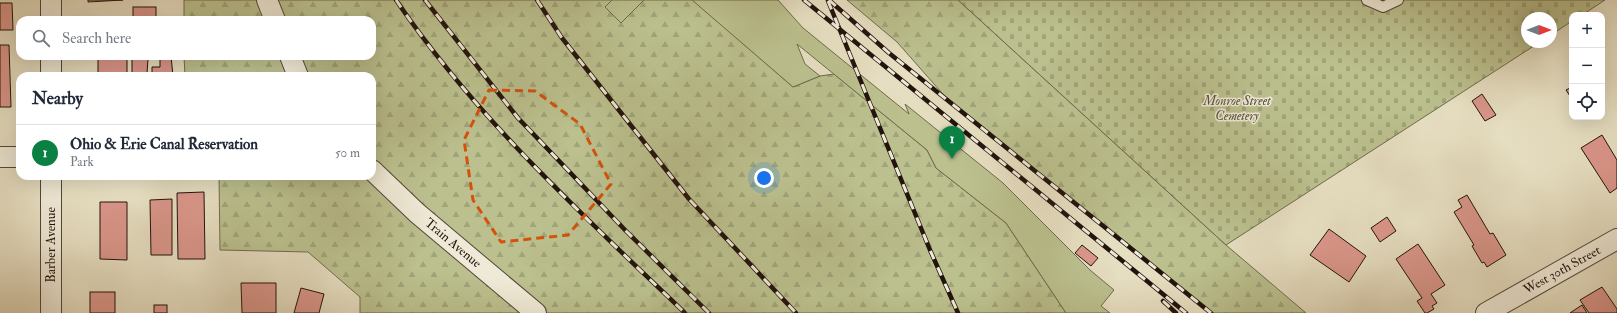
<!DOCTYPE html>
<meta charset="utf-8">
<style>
body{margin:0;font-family:"IM FELL Double Pica",serif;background:#f2f2f3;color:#1f2937}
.controls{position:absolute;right:12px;top:12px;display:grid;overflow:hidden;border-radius:8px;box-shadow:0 4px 16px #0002}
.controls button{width:36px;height:36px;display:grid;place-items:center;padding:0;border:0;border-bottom:1px solid #e0e1e3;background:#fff;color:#1f2937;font:20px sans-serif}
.compass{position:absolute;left:1521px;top:12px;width:36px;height:36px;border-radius:50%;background:#fff;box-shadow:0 4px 16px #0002;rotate:90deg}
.you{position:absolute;left:764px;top:178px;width:14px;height:14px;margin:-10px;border:3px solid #fff;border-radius:50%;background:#1a73e8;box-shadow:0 0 0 6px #1a73e833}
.badge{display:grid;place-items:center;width:26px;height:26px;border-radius:50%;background:#0b8043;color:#fff;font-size:13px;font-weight:700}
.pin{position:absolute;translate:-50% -33px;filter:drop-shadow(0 1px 2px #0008)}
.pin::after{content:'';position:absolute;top:21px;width:14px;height:12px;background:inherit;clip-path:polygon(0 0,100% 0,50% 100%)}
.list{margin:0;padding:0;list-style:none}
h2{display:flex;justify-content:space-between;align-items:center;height:52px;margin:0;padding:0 16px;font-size:17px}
h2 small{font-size:13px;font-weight:400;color:#747a83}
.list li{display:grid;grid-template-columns:26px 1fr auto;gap:12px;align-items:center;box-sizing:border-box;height:56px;padding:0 16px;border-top:1px solid #e0e1e3}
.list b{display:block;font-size:15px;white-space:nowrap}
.list p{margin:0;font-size:13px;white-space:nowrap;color:#747a83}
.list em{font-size:13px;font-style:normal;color:#747a83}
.icon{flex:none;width:22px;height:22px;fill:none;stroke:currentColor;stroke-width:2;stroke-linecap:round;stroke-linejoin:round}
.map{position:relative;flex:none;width:1617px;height:313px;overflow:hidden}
.search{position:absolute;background:#fff;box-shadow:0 4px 16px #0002;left:16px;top:16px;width:360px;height:44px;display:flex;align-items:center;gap:10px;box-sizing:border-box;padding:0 14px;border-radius:12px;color:#747a83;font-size:15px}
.panel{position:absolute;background:#fff;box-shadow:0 4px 16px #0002;left:16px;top:72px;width:360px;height:108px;border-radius:12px}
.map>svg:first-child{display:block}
.forest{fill:url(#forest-firs);stroke:#6e6a4e}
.cemetery{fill:url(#cemetery-stones);stroke:#6e6a4e}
.park{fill:#bbc08e;stroke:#6e6a4e}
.building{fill:#da968a;stroke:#22130d}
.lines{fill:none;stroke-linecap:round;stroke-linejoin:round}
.lane-casing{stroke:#53463a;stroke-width:12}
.street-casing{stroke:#53463a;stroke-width:22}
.lane{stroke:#efead7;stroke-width:10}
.street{stroke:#efead7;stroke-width:20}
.rail-casing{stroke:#22130d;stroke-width:4.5}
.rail{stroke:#efead7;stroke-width:3;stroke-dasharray:9;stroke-linecap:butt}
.marked{fill:none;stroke:#d4520c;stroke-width:3;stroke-dasharray:8 5;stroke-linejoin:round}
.labels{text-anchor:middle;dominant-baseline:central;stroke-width:3;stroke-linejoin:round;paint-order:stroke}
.park-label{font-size:13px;font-style:italic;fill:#58503a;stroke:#efead7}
.street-label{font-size:13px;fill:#22130d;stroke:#efead7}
</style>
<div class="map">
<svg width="1617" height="313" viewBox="0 0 1617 313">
<defs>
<pattern id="forest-firs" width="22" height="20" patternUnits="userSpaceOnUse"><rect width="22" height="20" fill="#bbc08e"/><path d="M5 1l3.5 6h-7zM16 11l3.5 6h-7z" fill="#a0a479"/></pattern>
<pattern id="cemetery-stones" width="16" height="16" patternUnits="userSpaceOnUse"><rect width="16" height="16" fill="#bbc08e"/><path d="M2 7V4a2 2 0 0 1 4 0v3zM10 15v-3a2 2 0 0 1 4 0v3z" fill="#a0a479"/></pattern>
</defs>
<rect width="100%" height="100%" fill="#e6dec1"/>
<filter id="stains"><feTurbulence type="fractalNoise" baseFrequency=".005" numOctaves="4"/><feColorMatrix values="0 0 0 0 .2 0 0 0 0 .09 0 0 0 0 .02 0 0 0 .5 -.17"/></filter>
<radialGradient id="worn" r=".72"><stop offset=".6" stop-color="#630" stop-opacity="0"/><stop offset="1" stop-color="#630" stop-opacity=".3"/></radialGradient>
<g class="forest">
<polygon points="184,0 693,0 793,87 820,76 834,74 927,150 936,168 1006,223 1066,313 360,313 360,297 308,252 220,250 219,176 372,176 372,76 185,76 184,56 372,56 372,20 184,20"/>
<polygon points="847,0 958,0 1226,245 1306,313 1211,313 949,101 897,42"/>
</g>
<polygon class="cemetery" points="958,0 1605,0 1582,15 1572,15 1572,21 1551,35 1551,18 1527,18 1527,42 1540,42 1226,245"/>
<g class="park">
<polygon points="612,0 644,0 621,23 605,7"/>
<polygon points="692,0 778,0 803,28 909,114 905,104 1003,183 1090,270 1114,290 1101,306 1110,313 1066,313 1006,223 936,168 927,150 797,44 805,64 820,76 793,87"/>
</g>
<g class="building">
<polygon points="88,0 123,0 88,2"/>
<polygon points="0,3 12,3 13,30 0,30"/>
<rect x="133" y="7" width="23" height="13"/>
<polygon points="0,45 9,45 11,107 0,107"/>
<polygon points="132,56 155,56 155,59 148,59 147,73 132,73"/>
<polygon points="160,56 171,56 173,76 152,76 152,67 160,67"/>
<rect x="98" y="59" width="29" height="17"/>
<polygon points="1572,87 1572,99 1566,90"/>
<polygon points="1482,94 1496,115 1485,121 1472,101"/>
<polygon points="1602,135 1617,160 1617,188 1610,193 1581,148"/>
<polygon points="204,192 205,259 178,259 177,193"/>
<polygon points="1467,195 1490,234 1493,233 1506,255 1487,267 1484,262 1482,263 1472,246 1474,245 1454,212 1462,207 1458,200"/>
<polygon points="172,199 172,255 151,255 150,200"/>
<polygon points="100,202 127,202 127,260 100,259"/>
<polygon points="1387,217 1396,231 1380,242 1371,228"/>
<polygon points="1329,229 1366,256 1349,282 1310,255"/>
<polygon points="1418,244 1445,285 1431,294 1437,303 1432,306 1434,309 1427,313 1425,313 1417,301 1422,298 1396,259"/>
<polygon points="1082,245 1098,258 1091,266 1075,253"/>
<polygon points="241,283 276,283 276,313 242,313"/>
<polygon points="1602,287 1617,309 1617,313 1589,313 1580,300"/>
<polygon points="301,288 324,294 319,313 294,313"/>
<rect x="90" y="292" width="25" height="21"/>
<rect x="154" y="305" width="13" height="8"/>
<polygon points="1582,305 1587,313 1570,313"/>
</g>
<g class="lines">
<defs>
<polyline id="lane" points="1367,0 1383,7 1398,0"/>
<g id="street">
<polyline points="51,0 51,20"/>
<polyline points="267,0 275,20"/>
<polyline points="51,56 51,76"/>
<polyline points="290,56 298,76"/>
<polyline points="0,157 20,157"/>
<polyline points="372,170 417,213 536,313"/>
<polyline points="51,313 51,176"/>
<polyline points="1486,313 1617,239"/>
</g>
</defs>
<use href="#lane" class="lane-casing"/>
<use href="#street" class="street-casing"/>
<use href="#lane" class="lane"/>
<use href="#street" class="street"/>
<defs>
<g id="rail">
<path d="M396,0C476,118 583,215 685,313"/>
<polyline points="425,0 518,118 626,231 709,313"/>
<polyline points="537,0 562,38 689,199 796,313"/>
<polyline points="804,0 1186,313"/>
<polyline points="829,0 889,53 1211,313"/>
<polyline points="828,1 930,250 958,313"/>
<polyline points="1163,301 1176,313"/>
</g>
</defs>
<use href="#rail" class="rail-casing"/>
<use href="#rail" class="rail"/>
</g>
<path class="marked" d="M489,90L535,91L580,124L611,184L568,235L501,242L473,200L464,140Z"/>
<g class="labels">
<g class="park-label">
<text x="1237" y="101">Monroe Street<tspan x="1237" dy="15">Cemetery</tspan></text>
</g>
<g class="street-label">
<text transform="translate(453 243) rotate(40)">Train Avenue</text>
<text transform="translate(51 245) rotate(-90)">Barber Avenue</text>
<text transform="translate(1562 270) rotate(-29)">West 30th Street</text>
</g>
</g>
<rect width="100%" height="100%" filter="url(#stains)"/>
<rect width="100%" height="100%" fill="url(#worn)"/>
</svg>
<div class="controls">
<button>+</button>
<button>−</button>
<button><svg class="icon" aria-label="locate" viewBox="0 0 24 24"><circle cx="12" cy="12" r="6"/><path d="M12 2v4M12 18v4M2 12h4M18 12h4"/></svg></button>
</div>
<svg class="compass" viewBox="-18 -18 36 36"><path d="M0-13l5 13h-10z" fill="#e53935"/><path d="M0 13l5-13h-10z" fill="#747a83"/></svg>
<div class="you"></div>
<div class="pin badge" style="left:952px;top:159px">1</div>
<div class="search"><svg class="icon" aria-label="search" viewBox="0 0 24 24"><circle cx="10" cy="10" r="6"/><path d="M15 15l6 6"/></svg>Search here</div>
<section class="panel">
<h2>Nearby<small></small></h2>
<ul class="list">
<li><span class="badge">1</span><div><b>Ohio &amp; Erie Canal Reservation</b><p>Park</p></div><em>50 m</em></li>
</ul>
</section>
</div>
